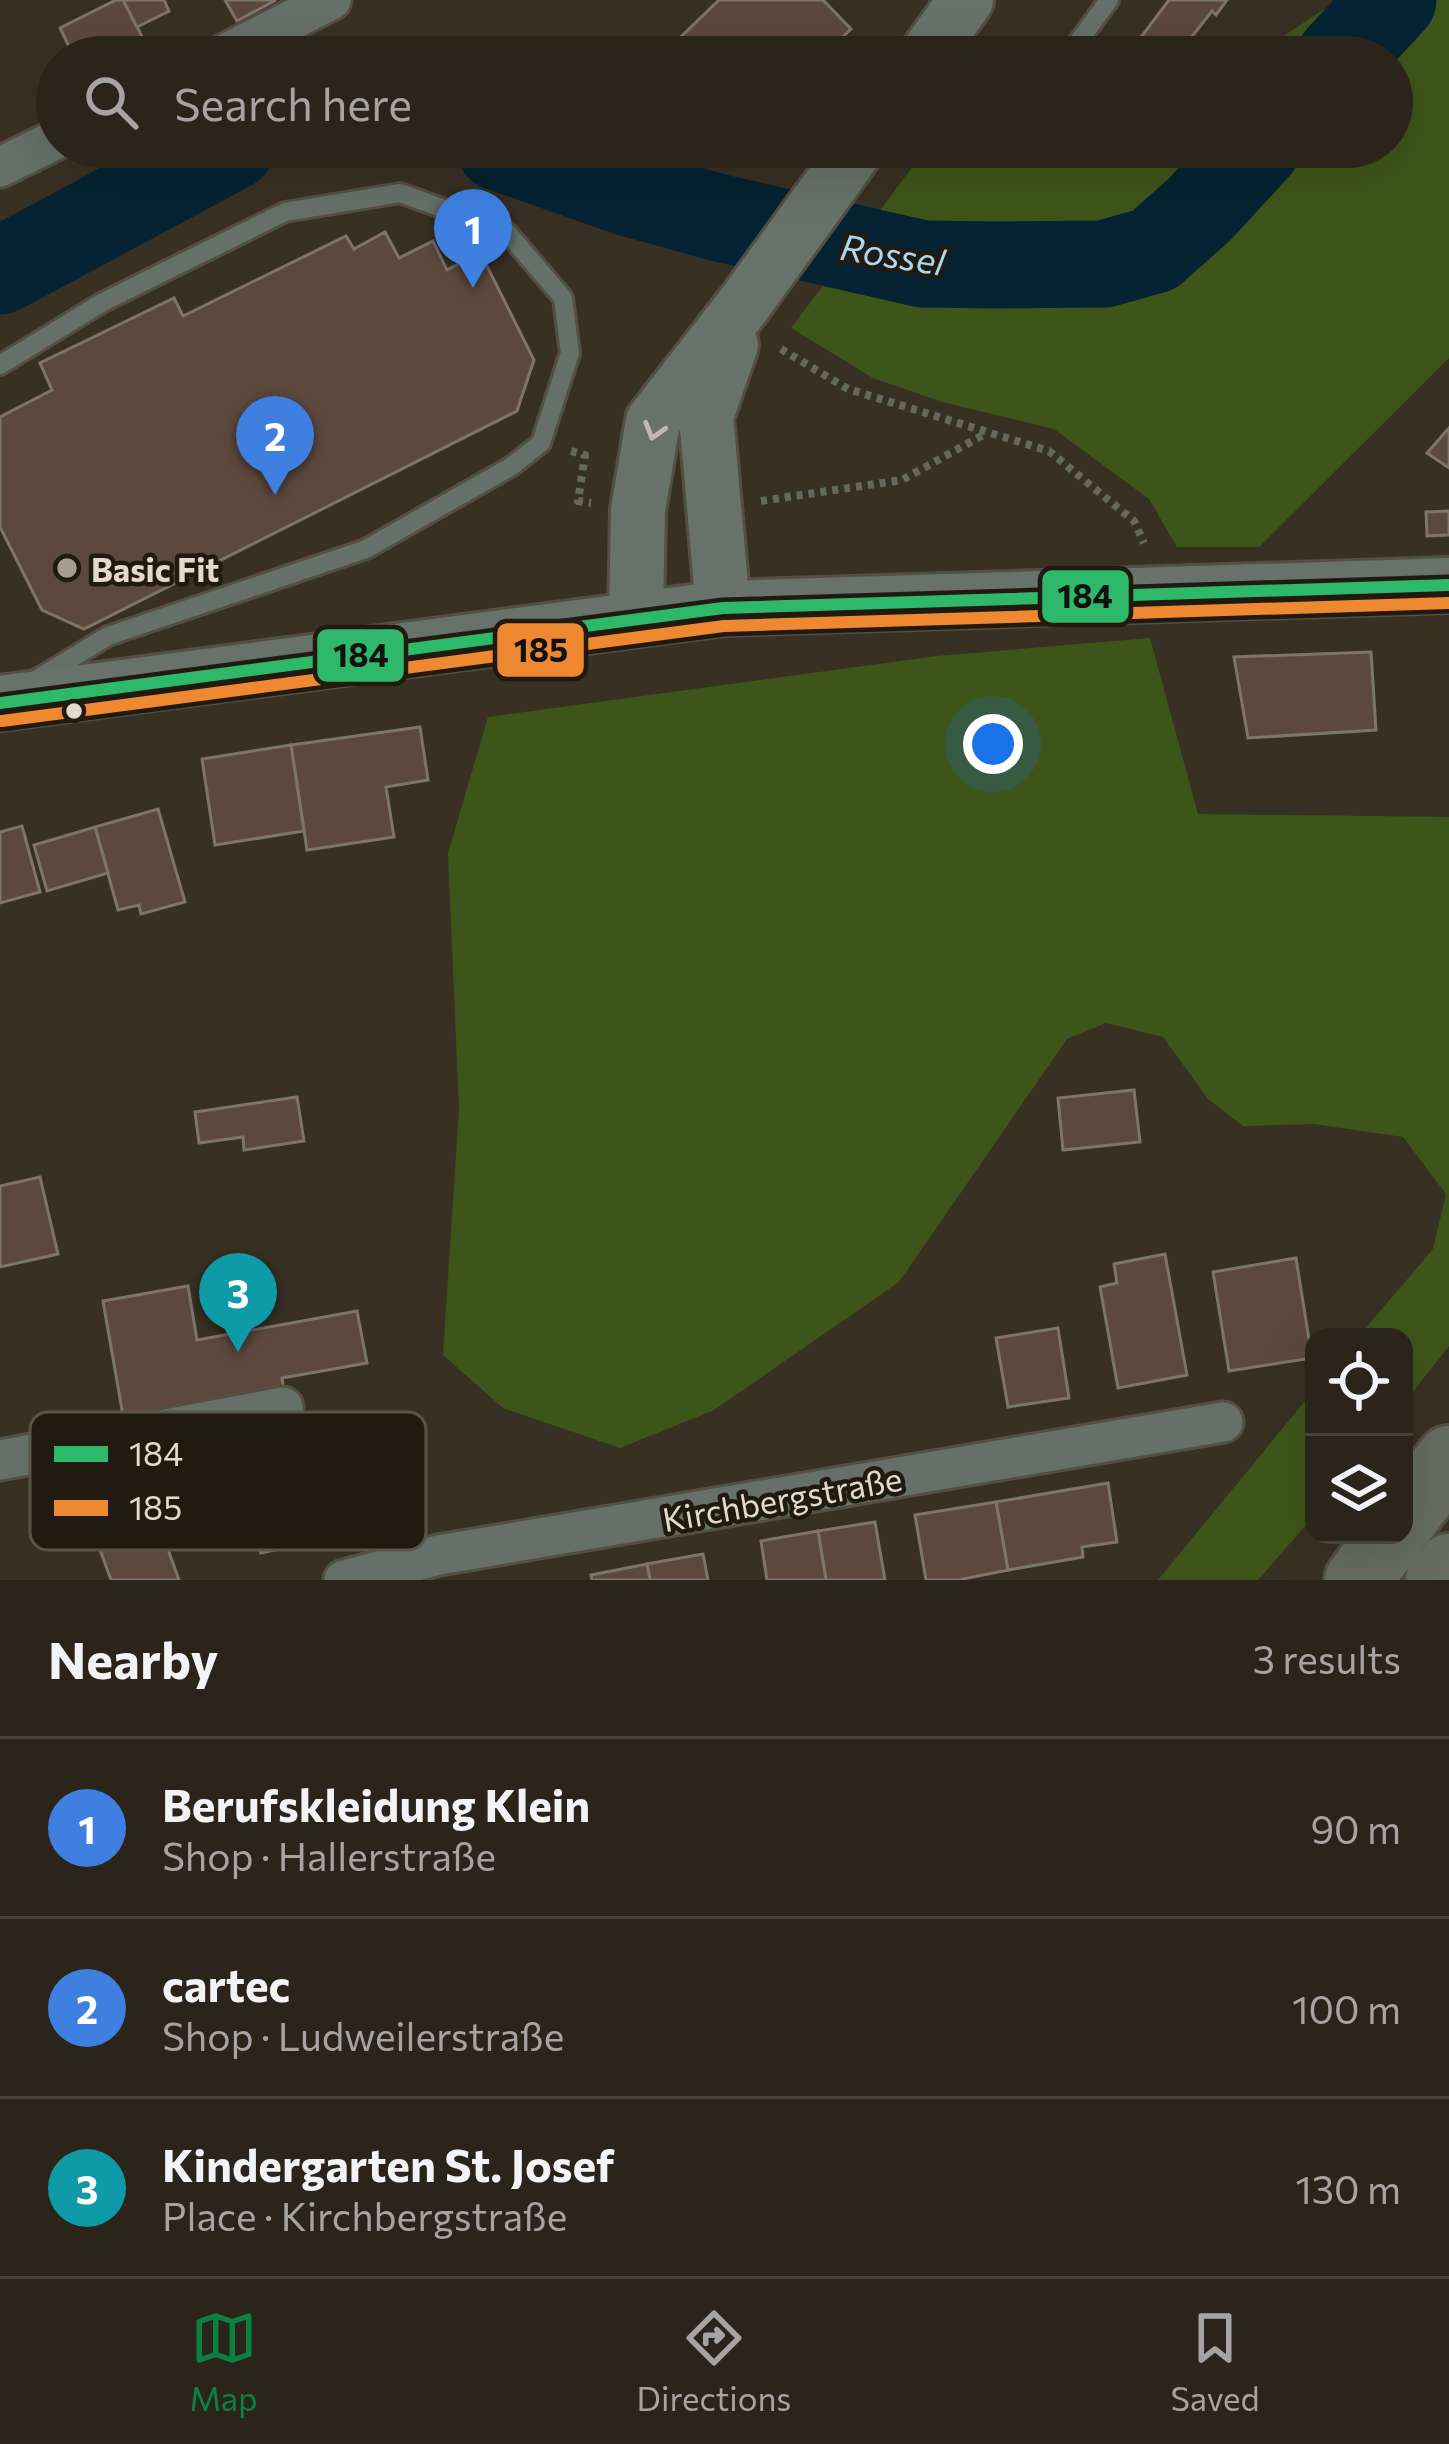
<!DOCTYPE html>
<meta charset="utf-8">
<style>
body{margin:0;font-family:Commissioner,sans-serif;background:#363027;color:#f1f3f6}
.controls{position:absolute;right:36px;bottom:36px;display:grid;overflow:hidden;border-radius:24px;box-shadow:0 12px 48px #0002}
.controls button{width:108px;height:108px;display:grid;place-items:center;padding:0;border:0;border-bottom:3px solid #464139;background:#2a241a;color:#f1f3f6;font:60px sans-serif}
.you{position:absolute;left:993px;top:744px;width:42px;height:42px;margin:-30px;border:9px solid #fff;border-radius:50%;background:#1a73e8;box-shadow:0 0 0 18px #1a73e833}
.badge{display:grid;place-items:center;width:78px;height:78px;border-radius:50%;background:#0b8043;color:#fff;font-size:39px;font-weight:700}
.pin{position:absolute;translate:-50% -99px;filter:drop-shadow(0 3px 6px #0008)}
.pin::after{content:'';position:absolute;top:63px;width:42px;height:36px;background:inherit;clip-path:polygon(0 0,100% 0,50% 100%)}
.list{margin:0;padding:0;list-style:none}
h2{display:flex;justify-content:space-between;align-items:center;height:156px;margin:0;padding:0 48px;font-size:51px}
h2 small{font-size:39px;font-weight:400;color:#a5a4a2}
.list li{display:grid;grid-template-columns:78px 1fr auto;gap:36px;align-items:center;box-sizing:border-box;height:180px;padding:0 48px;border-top:3px solid #464139}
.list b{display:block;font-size:45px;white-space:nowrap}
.list p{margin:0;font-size:39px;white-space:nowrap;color:#a5a4a2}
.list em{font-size:39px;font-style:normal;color:#a5a4a2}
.icon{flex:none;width:66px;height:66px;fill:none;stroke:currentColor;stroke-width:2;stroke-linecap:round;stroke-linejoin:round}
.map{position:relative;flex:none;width:1449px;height:1580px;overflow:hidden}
.search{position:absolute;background:#2a241a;box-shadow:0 12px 48px #0002;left:36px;right:36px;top:36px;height:132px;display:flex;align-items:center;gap:30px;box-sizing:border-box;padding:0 42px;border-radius:66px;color:#a5a4a2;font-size:45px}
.sheet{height:696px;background:#2a241a}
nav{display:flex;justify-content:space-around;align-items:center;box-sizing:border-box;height:168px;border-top:3px solid #464139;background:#2a241a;font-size:33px;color:#a5a4a2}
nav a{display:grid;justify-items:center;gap:6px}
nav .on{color:#0b8043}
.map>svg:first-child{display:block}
.green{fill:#3e5519}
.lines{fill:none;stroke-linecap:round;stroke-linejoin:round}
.river{stroke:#052332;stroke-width:87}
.building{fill:#5d483e;stroke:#7d746c;stroke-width:3}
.lane-casing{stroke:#554e43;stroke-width:24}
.street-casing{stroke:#554e43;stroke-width:45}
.secondary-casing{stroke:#554e43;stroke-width:60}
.highway-casing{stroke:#554e43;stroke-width:72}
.path{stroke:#65685f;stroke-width:8;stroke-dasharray:6 6;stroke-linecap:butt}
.lane{stroke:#657168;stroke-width:18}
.street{stroke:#657168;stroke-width:39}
.secondary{stroke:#677268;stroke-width:54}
.highway{stroke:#666c60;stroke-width:66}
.bus-1-casing{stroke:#211a11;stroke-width:21}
.bus-2-casing{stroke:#211a11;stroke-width:21}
.bus-1{stroke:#2db86a;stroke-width:12}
.bus-2{stroke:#ee8931;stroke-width:12}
.oneway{stroke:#bebbae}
.poi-dot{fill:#a79e91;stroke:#211a11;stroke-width:4.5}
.bus-dot{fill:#e3dacc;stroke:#211a11;stroke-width:4.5}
.labels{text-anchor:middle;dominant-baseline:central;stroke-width:9;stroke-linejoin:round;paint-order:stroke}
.poi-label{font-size:33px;font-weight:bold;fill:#e3dacc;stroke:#211a11;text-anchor:start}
.street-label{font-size:33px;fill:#e3dacc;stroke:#211a11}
.water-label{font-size:36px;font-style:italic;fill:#a9d8f4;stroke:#211a11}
.key{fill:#211a11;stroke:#5b5449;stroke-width:3}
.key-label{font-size:33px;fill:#e3dacc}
.line-badge{stroke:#211a11;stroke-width:4.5}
.pale-badge-label{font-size:33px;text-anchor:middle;font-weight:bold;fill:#111}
</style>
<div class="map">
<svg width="1449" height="1580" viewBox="0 0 1449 1580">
<rect width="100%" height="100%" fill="#383023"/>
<g class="green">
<polygon points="1338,0 1449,0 1449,358 1259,547 1177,547 1149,499 1054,429 942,402 873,378 791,328 917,161 1051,163 1093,147 1392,147 1392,57 1252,57"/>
<polygon points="1150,638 1198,814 1449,817 1449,1346 1404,1403 1404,1337 1358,1337 1433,1249 1446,1194 1403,1137 1314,1124 1243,1126 1208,1099 1163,1037 1106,1023 1067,1039 899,1282 714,1410 620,1448 503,1408 443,1355 459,1109 448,853 488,717 937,656"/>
<polygon points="1314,1390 1314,1516 1258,1580 1158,1580"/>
</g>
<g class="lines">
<g class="river">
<polyline points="1340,57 1393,0"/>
<polyline points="499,147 626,192 720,218 923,264 1000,265 1104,264 1154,250 1200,209 1257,147"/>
<polyline points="0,271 231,147"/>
</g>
</g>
<g class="building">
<polygon points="116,0 124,0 152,57 74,57 60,28"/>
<polygon points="123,0 164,0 169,11 137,27"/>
<polygon points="225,0 276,0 237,21"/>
<polygon points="719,0 823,0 851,29 822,57 660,57"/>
<polygon points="1169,0 1227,0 1216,15 1212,11 1176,57 1126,57"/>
<polygon points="385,232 399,258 433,241 447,270 480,252 534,360 517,411 84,629 42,610 0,527 0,417 52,390 40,363 174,298 183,316 346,236 354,249"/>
<polygon points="1449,428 1449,468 1427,453"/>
<polygon points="1449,511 1449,535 1427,536 1426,512"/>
<polygon points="1371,652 1376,730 1248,738 1234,657"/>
<polygon points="420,727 428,780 386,787 394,837 307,850 291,745"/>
<polygon points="291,745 304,831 215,845 202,759"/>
<polygon points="158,809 185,902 141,914 139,905 118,910 95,827"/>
<polygon points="22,826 40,892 0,903 0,832"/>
<polygon points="95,827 108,873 47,891 34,845"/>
<polygon points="1134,1090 1140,1142 1063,1150 1058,1098"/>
<polygon points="297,1097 304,1141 244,1150 243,1137 199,1143 195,1112"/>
<polygon points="40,1177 58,1254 0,1267 0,1186"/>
<polygon points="1165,1254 1187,1375 1118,1388 1100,1287 1117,1283 1114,1264"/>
<polygon points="1296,1258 1312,1358 1229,1371 1213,1272"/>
<polygon points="188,1286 197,1340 357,1311 367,1363 282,1378 284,1393 125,1427 103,1301"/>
<polygon points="1058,1328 1069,1398 1008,1407 996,1338"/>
<polygon points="346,1444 365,1530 261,1553 243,1468"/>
<polygon points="1108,1483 1117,1542 1082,1547 1083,1557 1008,1570 996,1502"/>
<polygon points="996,1502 1008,1570 958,1580 926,1580 915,1515"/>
<polygon points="156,1516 179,1580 111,1580 98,1544 138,1530 136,1524"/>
<polygon points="875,1522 885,1580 826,1580 818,1531"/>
<polygon points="818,1531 826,1580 767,1580 761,1541"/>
<polygon points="703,1554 708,1580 650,1580 647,1564"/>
<polygon points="647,1564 650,1580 592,1580 591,1575"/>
</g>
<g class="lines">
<defs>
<g id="lane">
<polyline points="1039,57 1071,52 1109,0"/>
<polyline points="0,365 103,302 285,212 400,193 506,231 563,298 570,353 541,443 512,466 366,549 108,636 37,679"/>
</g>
<g id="street">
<polyline points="219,57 331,0"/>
<polyline points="0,167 57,139"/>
<polyline points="0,1460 283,1407"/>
<polyline points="344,1580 439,1555 1223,1422"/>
</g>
<g id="secondary">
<polyline points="925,57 966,0"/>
<polyline points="723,608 706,416 731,345"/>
<polyline points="636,618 638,510 653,421 745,303 858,147"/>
<polyline points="0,703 723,608 1449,585"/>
</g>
<g id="highway">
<polyline points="1404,1519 1449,1459"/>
<polyline points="1358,1580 1392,1535"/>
<polyline points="1439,1580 1449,1567"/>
</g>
</defs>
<use href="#lane" class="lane-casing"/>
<use href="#street" class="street-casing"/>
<use href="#secondary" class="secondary-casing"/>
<use href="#highway" class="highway-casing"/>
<g class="path">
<polyline points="781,349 848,389 1049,451 1134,521 1144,543"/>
<polyline points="571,451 585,455 578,501 591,503"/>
<polyline points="761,501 902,480 985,434"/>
</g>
<use href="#lane" class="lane"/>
<use href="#street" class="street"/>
<use href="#secondary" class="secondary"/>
<use href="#highway" class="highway"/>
<defs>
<polyline id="bus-1" points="0,703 723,608 1449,585"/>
<polyline id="bus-2" points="2,721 724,626 1449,603"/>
</defs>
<use href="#bus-1" class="bus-1-casing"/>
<use href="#bus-2" class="bus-2-casing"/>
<use href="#bus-1" class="bus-1"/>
<use href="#bus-2" class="bus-2"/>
</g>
<defs><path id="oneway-chevron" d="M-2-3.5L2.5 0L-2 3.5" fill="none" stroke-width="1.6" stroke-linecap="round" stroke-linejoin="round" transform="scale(3)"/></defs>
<use class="oneway" href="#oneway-chevron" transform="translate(654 431) rotate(107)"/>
<circle class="poi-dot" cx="67" cy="568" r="12"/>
<circle class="bus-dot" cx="74" cy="711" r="10"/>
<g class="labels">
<g class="poi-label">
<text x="91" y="568">Basic Fit</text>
</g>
<g class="street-label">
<text transform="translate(782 1498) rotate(-10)">Kirchbergstraße</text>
</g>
<g class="water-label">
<text transform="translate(893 253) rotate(9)">Rossel</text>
</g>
</g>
<rect x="30" y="1412" width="396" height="138" rx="18" class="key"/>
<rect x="54" y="1446" width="54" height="16" fill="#2db86a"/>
<rect x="54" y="1500" width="54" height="16" fill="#ee8931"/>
<g class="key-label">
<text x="129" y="1466">184</text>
<text x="129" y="1520">185</text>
</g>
<g class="line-badge">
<rect x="1040" y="568" width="91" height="57" rx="12" fill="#2db86a"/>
<rect x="495" y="621" width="91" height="58" rx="12" fill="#ee8931"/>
<rect x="315" y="627" width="91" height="57" rx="12" fill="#2db86a"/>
</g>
<g class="pale-badge-label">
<text x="1085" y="608">184</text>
<text x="541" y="662">185</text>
<text x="361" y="667">184</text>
</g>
</svg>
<div class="controls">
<button><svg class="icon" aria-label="locate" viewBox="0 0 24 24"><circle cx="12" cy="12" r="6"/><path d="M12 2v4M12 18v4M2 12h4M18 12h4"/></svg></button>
<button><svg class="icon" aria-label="layers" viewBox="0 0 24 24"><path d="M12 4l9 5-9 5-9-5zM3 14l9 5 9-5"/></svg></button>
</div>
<div class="you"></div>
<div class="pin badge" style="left:473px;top:288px;background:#3f7fe0">1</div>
<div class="pin badge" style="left:275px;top:495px;background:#3f7fe0">2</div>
<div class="pin badge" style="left:238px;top:1352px;background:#0f9aa8">3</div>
<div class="search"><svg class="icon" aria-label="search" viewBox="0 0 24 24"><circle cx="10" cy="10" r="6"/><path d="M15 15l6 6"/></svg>Search here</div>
</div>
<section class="sheet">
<h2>Nearby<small>3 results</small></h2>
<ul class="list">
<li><span class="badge" style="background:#3f7fe0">1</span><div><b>Berufskleidung Klein</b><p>Shop · Hallerstraße</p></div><em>90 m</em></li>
<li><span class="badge" style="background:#3f7fe0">2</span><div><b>cartec</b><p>Shop · Ludweilerstraße</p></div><em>100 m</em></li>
<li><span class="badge" style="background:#0f9aa8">3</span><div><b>Kindergarten St. Josef</b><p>Place · Kirchbergstraße</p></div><em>130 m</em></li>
</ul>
</section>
<nav>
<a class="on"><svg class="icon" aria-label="map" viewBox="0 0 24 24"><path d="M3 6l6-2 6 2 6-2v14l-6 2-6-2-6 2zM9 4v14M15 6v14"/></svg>Map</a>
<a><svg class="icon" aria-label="directions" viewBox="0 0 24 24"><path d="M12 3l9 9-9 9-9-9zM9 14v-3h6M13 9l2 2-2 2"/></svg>Directions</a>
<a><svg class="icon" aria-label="saved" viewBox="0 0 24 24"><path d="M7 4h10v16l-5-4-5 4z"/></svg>Saved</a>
</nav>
